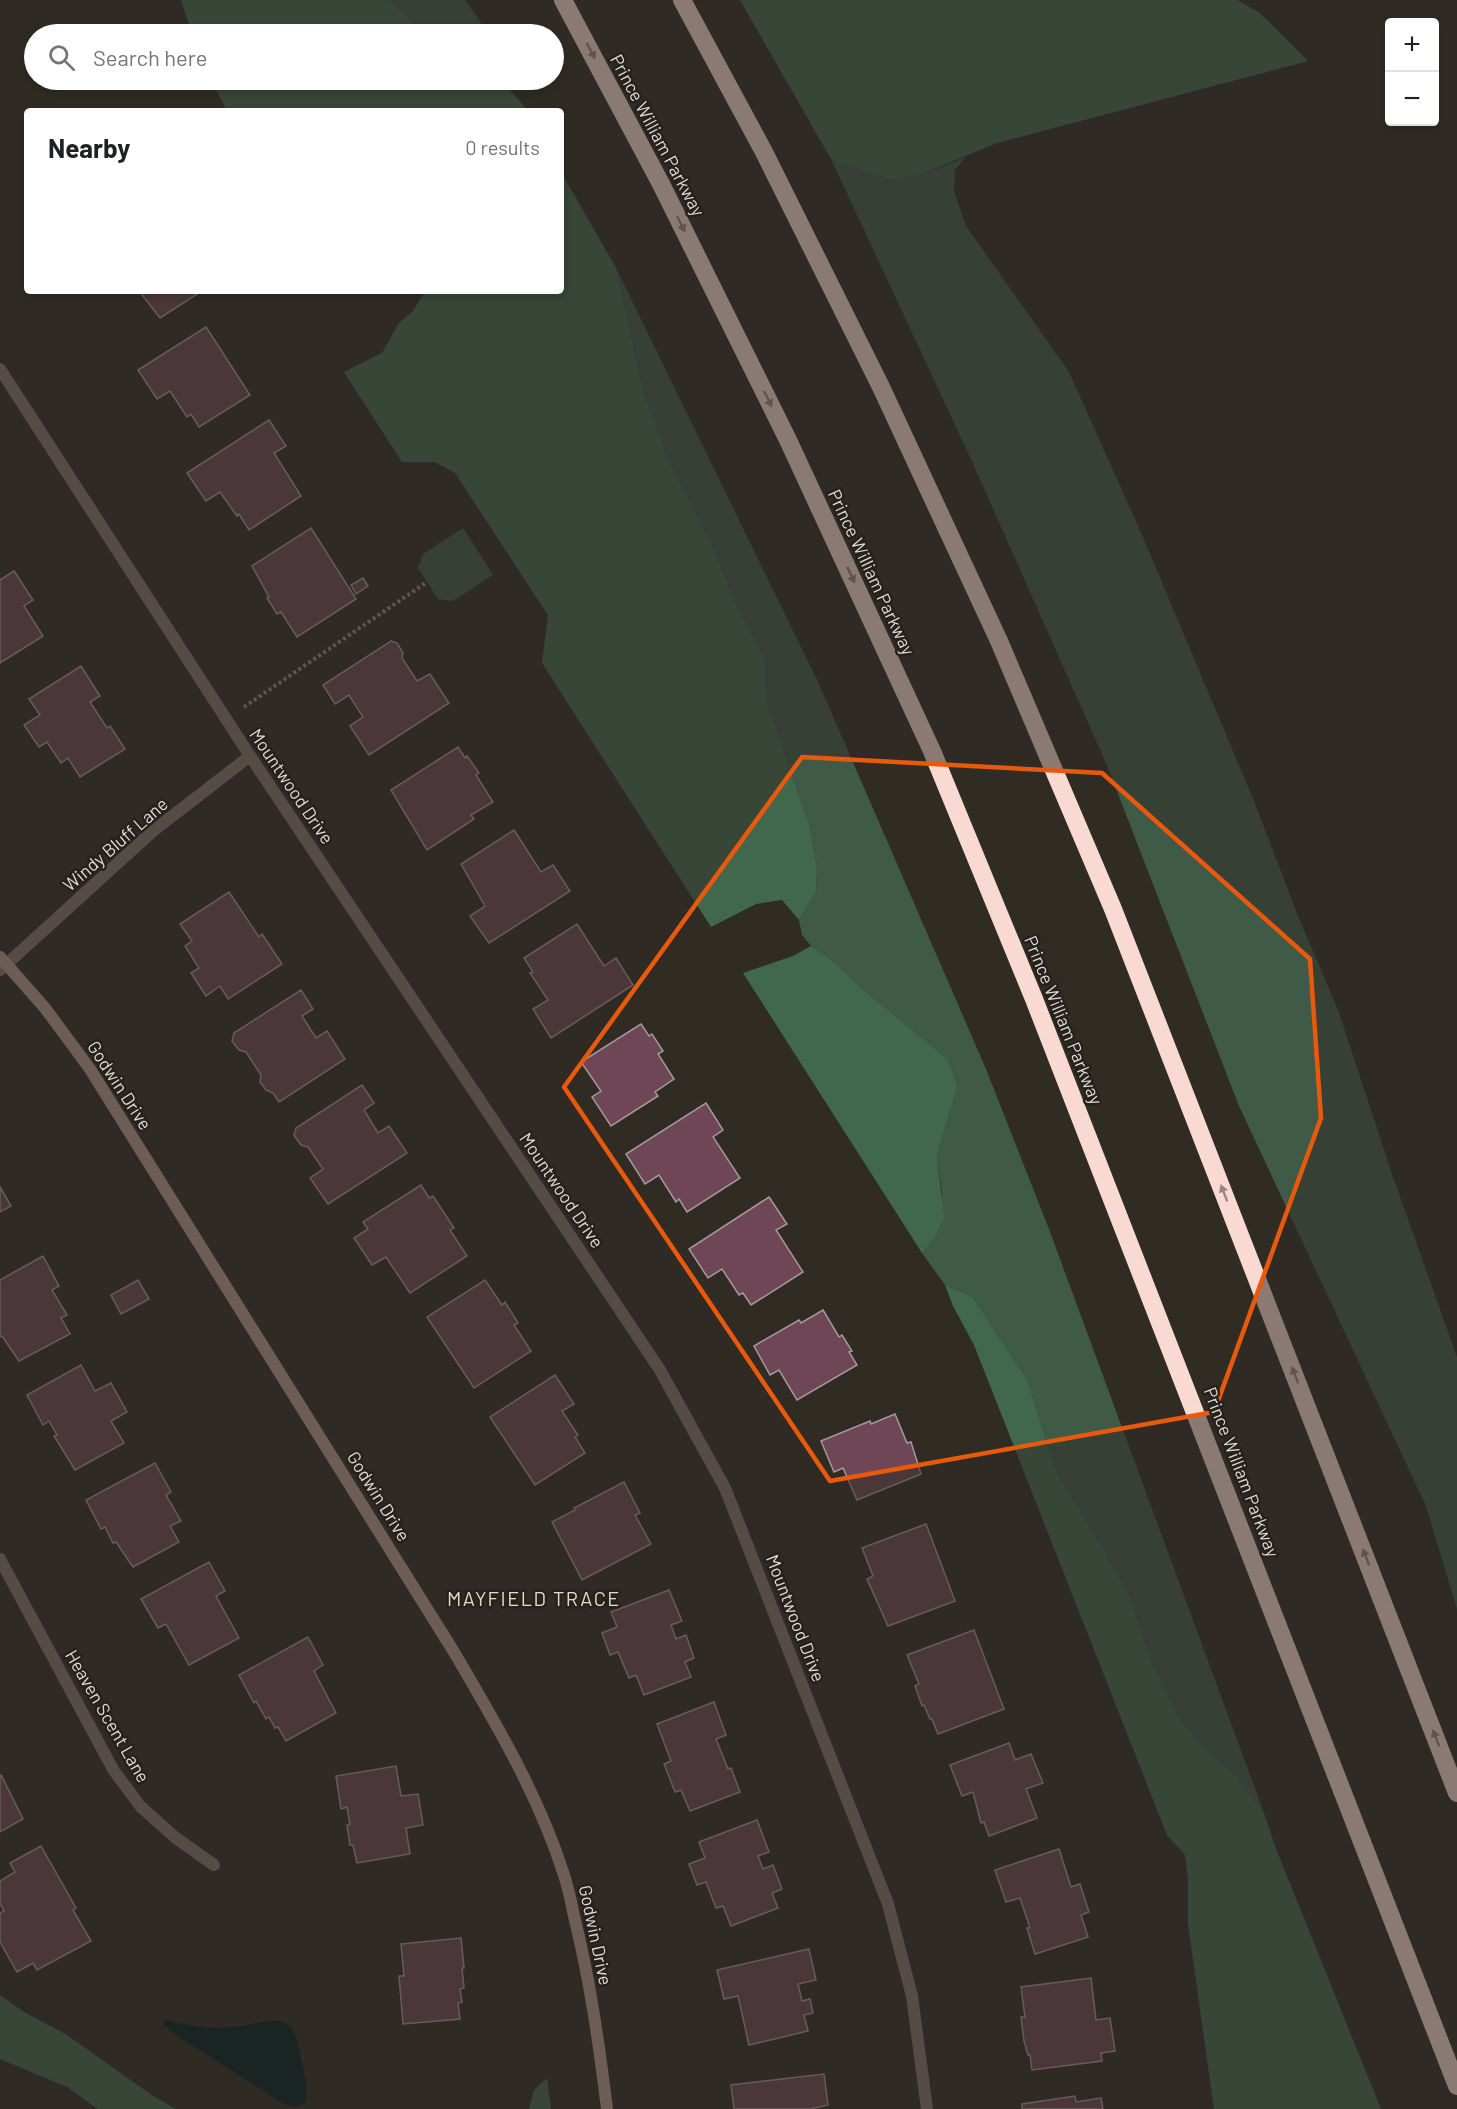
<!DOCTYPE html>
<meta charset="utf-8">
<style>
body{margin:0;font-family:Barlow,sans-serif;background:#f6f6f6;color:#202124}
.controls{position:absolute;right:18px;top:18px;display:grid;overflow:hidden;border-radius:6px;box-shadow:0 3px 9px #0003}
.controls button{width:54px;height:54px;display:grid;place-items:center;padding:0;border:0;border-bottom:2px solid #e0e0e0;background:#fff;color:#202124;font:30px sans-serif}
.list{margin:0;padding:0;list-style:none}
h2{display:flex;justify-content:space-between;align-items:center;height:78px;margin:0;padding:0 24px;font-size:26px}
h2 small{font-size:20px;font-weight:400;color:#757577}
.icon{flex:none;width:33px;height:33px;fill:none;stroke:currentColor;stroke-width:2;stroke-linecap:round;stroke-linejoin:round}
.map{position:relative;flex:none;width:1457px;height:2109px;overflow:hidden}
.search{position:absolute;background:#fff;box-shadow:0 3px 9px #0003;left:24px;top:24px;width:540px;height:66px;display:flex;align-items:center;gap:15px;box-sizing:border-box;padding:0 21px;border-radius:33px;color:#757577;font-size:22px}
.panel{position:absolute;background:#fff;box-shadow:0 3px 9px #0003;left:24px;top:108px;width:540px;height:186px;border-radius:6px}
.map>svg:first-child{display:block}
.green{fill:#405a48}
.forest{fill:#41674d}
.water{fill:#011e23}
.building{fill:#6e4656;stroke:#a5989d;stroke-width:1.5}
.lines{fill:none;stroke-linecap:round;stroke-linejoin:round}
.path{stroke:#8f8c86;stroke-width:4;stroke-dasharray:3 3;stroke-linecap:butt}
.street{stroke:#87736e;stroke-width:12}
.secondary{stroke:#bb9a93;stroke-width:12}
.highway{stroke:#f9dad3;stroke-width:18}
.oneway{fill:#9a8780}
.marked{fill:none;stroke:#e8590c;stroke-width:4.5;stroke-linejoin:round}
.labels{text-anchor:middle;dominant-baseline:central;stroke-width:5;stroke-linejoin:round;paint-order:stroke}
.street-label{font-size:18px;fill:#dfdcd7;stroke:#26221a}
.neighbourhood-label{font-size:20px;letter-spacing:1.5px;fill:#e0dacf;stroke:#26221a}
</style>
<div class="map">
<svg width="1457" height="2109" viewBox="0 0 1457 2109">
<rect width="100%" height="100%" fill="#302c24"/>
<g class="green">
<polygon points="390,0 465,0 489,34 426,34"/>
<polygon points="966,157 955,170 954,191 966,226 1069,372 1142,535 1254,801 1298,916 1338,1010 1393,1177 1457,1357 1457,1609 1426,1506 1239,1106 1106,763 970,457 831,159 893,181 923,174"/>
<polygon points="616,268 819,684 986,1069 1049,1229 1264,1813 1238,1778 1207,1751 1181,1721 1152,1664 1128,1592 1055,1468 1027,1379 972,1296 945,1285 922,1253 934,1239 942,1193 937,1155 958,1086 948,1059 866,992 832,960 811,946 802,935 799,920 816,892 817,867 810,827 766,700 765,659 733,598 715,550 669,463 644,394"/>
<polygon points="463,528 493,575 453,601 438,599 418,568 423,554"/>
</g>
<g class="forest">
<polygon points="181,0 390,0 426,34 192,34"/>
<polygon points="740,0 1237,0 1260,13 1308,61 997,143 922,174 893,181 831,159"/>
<polygon points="211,80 500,80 521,102 527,111 227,111"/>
<polygon points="561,172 616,268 644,394 669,462 715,550 733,598 765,659 766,700 810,827 817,867 816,892 799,920 782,900 756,904 711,927 542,663 548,615 455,473 435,462 402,462 344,372 382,353 399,323 413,311 425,291 561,291"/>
<polygon points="811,946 832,960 866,992 948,1059 958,1086 937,1155 944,1218 934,1239 922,1253 743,973 793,956"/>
<polygon points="945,1285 972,1296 1027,1379 1055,1468 1128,1592 1152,1664 1181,1721 1207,1751 1238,1778 1264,1813 1276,1849 1381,2109 1214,2109 1188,1924 1188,1879 1185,1855 1167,1835 974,1345 953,1306"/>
<polygon points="0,1995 24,2012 67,2035 153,2096 176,2109 98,2109 67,2087 0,2059"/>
<polygon points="547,2078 551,2109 529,2109 534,2090"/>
</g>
<path class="water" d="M168,2020C191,2027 216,2030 241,2026C254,2025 270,2018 282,2022C296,2026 298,2046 301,2058C304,2072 309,2088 305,2103C296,2109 289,2106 281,2102L179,2037L164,2025V2021Z"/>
<g class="building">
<polygon points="139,291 202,291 160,318"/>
<polygon points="206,327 250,395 199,427 191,414 187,417 170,391 157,399 138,370"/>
<polygon points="269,420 286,446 274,453 301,496 249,530 239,514 237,516 220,492 206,501 187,473"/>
<polygon points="311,528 356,599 297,637 281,612 277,614 267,598 269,597 252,566"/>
<polygon points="14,571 33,600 24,606 43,636 0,663 0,580"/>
<polygon points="363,578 368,586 356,594 351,585"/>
<polygon points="391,641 397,643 403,653 402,658 417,681 430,674 449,703 369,755 350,726 363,717 349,695 335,704 323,685"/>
<polygon points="81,666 100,696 90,702 107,728 110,726 125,749 80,777 68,758 61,763 47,742 39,747 24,725 40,715 29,699"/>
<polygon points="458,747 465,758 467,756 479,773 476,775 493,802 471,815 474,819 427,850 391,790"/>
<polygon points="514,830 541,872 553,865 570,891 489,943 470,916 485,906 461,864"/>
<polygon points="229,892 259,937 262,934 282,964 228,999 220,986 206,996 191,973 199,968 185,946 192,941 180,924"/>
<polygon points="577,924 604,966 616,958 633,985 551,1038 533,1009 548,1000 530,973 533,972 524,958"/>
<polygon points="301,990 313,1009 302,1016 316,1038 327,1031 345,1059 279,1102 273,1093 266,1090 260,1082 261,1075 246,1052 239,1050 232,1041 234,1033"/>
<polygon points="641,1024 649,1036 652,1034 663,1051 658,1054 674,1079 655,1092 658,1096 611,1126 592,1097 601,1091 581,1062"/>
<polygon points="362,1085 374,1103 364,1110 378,1133 389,1126 407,1153 328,1204 310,1178 323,1169 308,1147 301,1145 294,1135 296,1128"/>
<polygon points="706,1103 723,1130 713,1137 740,1178 687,1212 679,1199 676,1202 659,1175 645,1184 626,1154"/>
<polygon points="421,1185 429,1198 433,1196 454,1228 450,1230 467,1256 410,1293 386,1257 372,1265 354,1238 368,1229 363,1222"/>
<polygon points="0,1187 11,1206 0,1212"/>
<polygon points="769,1197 787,1224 776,1230 803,1272 751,1305 743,1293 739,1295 722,1269 708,1278 689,1249"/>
<polygon points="43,1256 59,1286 52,1290 67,1315 61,1318 70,1334 19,1361 2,1336 0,1337 0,1280"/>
<polygon points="138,1280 149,1299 121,1314 111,1295"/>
<polygon points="485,1280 502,1305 505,1302 518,1323 514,1325 531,1351 474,1388 427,1317"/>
<polygon points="823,1310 839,1337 842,1335 852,1351 849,1352 857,1365 797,1400 779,1370 770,1375 754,1346 799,1320 801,1323"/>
<polygon points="81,1365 95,1391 111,1383 127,1412 111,1421 124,1443 75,1470 54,1436 57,1435 49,1421 43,1425 27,1395"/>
<polygon points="555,1375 574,1404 562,1411 578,1435 575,1437 585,1453 535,1485 490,1417"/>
<polygon points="895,1414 907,1443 911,1442 921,1474 857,1500 843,1468 834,1472 821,1441 870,1421 871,1424"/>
<polygon points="155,1463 171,1492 166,1495 181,1521 170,1526 179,1542 133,1567 116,1542 113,1543 105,1527 101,1529 86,1500"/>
<polygon points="624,1482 640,1513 635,1515 651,1544 582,1580 552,1522 575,1510 574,1508"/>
<polygon points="926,1524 955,1601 888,1626 867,1579 873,1576 862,1548"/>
<polygon points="209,1562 225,1591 216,1596 239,1638 189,1665 166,1624 158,1628 141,1599"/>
<polygon points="669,1590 682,1621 671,1625 676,1639 686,1635 694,1658 685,1662 691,1677 644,1695 636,1675 629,1678 618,1652 610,1655 602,1633 617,1627 611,1612"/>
<polygon points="974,1630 1004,1709 938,1734 932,1719 930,1719 924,1705 922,1706 915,1686 919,1684 907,1655"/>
<polygon points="308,1637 323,1665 314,1671 336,1713 286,1741 278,1727 275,1728 269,1717 266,1719 256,1701 254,1703 239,1675"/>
<polygon points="714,1702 726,1735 716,1739 728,1769 731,1768 740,1792 690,1811 681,1790 675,1792 664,1764 671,1761 657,1724"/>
<polygon points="1009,1743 1015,1760 1031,1754 1043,1783 1026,1789 1037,1818 989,1836 984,1822 981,1823 973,1792 962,1796 950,1765"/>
<polygon points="396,1766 401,1796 418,1794 423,1825 406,1828 410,1854 357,1863 353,1845 350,1845 347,1825 350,1824 347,1807 341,1809 336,1776"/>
<polygon points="1,1775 23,1819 0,1832 0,1776"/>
<polygon points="757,1820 769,1852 758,1856 763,1869 773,1865 782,1889 772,1893 778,1908 731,1926 723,1906 716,1908 706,1882 697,1885 689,1864 705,1858 699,1842"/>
<polygon points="41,1846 76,1908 73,1910 91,1941 37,1970 33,1963 17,1972 0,1942 0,1913 4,1911 0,1903 0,1881 15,1872 10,1863"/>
<polygon points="1059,1849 1071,1887 1080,1884 1089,1912 1081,1915 1088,1937 1035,1954 1027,1928 1030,1928 1020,1898 1006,1902 995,1870"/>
<polygon points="461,1938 464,1968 462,1968 464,1988 460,1989 462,2002 458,2003 460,2019 403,2024 399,1976 404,1976 401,1944"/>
<polygon points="809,1949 816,1980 798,1984 802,2001 810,1999 813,2013 804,2015 808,2031 749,2045 738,1996 724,1999 717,1970"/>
<polygon points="1091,1978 1096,2020 1110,2018 1115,2051 1101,2053 1102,2061 1032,2070 1030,2055 1028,2055 1024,2041 1021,2017 1025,2017 1021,1987"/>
<polygon points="824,2074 828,2105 810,2109 734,2109 731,2085"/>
<polygon points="1075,2096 1076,2102 1101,2098 1103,2109 1022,2109 1022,2104"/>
</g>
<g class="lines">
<polyline class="path" points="244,707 427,582"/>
<g class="street">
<polyline points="0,369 250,756 660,1370 725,1488 888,1904 912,1996 927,2109"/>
<polyline points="0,970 153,831 250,756"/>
<polyline points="0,1559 114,1771 141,1807 176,1838 214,1865"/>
</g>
<path class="secondary" d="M0,957L45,1008L90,1069L454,1652C495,1722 538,1794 563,1872C568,1886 571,1901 574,1916C590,1980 599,2044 607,2109"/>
<g class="highway">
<polyline points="563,0 661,184 788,440 932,751 1034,999 1457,2086"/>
<polyline points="682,0 764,152 881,387 999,641 1113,909 1457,1793"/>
</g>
</g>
<defs><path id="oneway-solid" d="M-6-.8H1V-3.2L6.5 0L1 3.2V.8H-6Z" transform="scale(1.5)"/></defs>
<g class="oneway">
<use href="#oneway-solid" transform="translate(591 51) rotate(62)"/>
<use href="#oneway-solid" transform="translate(681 224) rotate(64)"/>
<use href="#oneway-solid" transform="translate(768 399) rotate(64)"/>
<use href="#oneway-solid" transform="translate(851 575) rotate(65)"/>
<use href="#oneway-solid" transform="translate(1224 1193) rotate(-111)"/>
<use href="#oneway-solid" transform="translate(1295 1375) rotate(-111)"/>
<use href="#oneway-solid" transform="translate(1366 1557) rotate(-111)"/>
<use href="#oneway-solid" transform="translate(1436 1738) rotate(-111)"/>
</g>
<path d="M0 0H1457V2109H0ZM802,757L1102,773L1310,959L1321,1118L1214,1412L830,1481L564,1087Z" fill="#302c24" fill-opacity=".55" fill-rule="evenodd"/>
<path class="marked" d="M802,757L1102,773L1310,959L1321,1118L1214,1412L830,1481L564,1087Z"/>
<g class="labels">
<g class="street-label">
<text transform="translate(658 135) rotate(62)">Prince William Parkway</text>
<text transform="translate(872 572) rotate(65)">Prince William Parkway</text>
<text transform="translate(292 786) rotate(56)">Mountwood Drive</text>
<text transform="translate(115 844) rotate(-41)">Windy Bluff Lane</text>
<text transform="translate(1064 1020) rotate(68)">Prince William Parkway</text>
<text transform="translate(120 1085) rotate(57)">Godwin Drive</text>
<text transform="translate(562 1190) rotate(56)">Mountwood Drive</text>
<text transform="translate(1242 1472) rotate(69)">Prince William Parkway</text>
<text transform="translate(379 1496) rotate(58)">Godwin Drive</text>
<text transform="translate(796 1618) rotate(69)">Mountwood Drive</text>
<text transform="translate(108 1716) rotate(60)">Heaven Scent Lane</text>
<text transform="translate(596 1935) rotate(78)">Godwin Drive</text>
</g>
<g class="neighbourhood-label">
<text x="534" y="1598">MAYFIELD TRACE</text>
</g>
</g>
</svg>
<div class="controls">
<button>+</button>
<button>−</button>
</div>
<div class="search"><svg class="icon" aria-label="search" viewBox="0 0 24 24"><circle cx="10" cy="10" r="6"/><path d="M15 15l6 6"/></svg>Search here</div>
<section class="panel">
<h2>Nearby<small>0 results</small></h2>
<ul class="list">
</ul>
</section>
</div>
